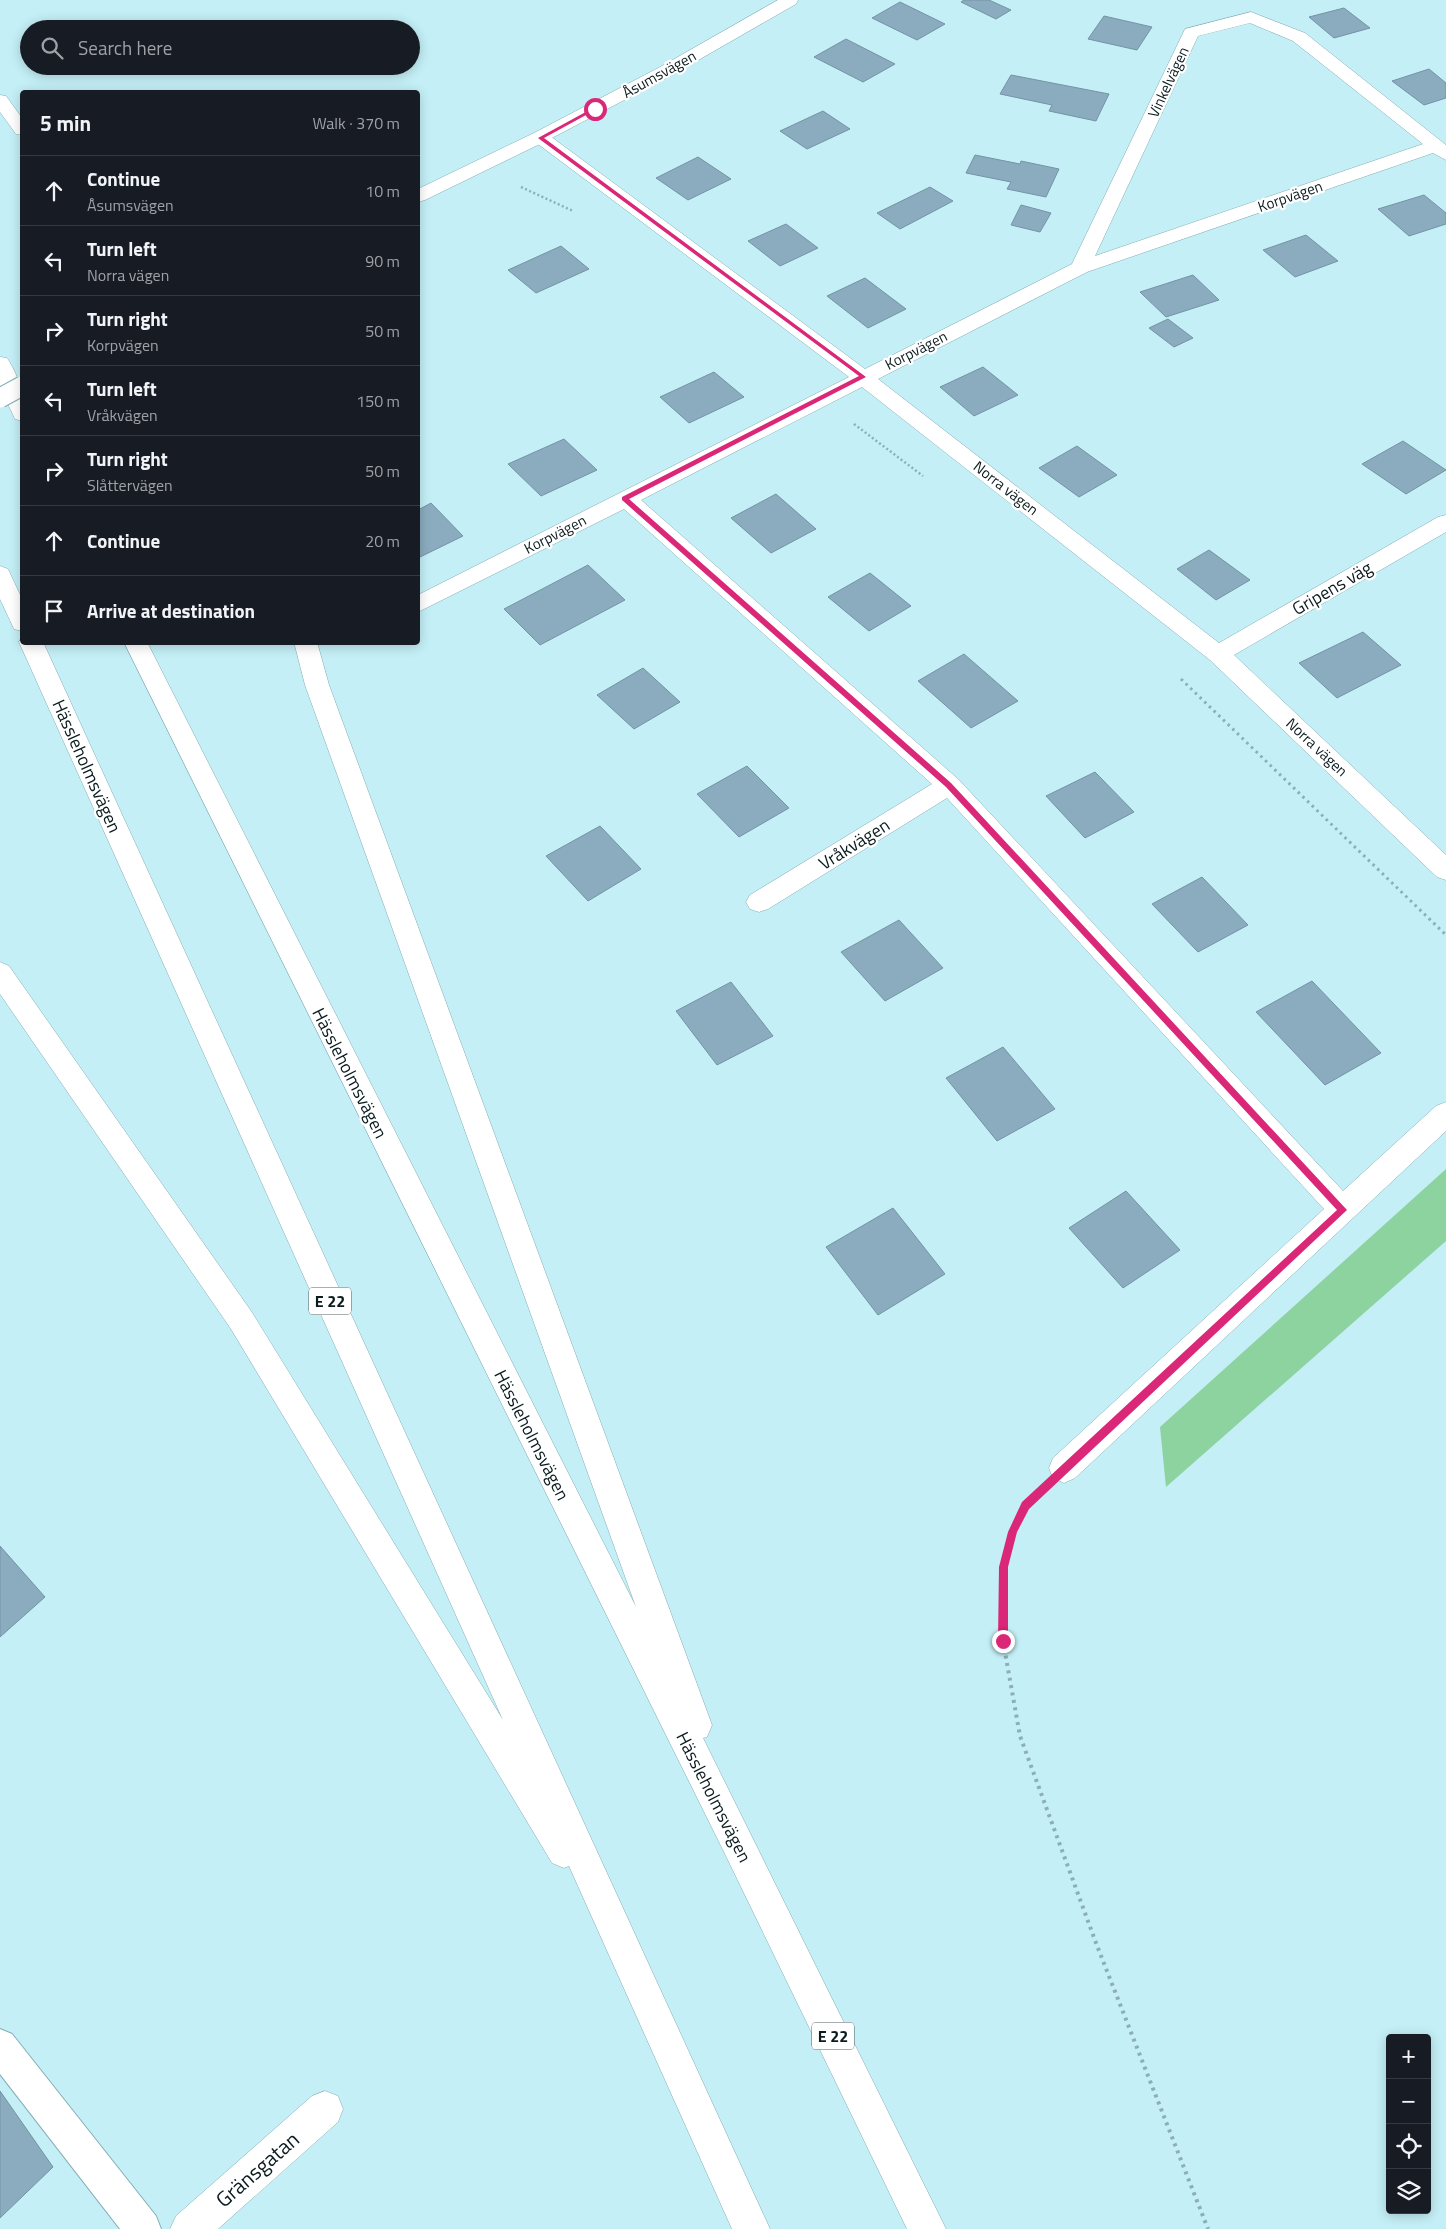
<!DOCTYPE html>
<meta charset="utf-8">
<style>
body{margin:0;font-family:"Titillium Web",sans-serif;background:#20242c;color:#f1f3f6}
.controls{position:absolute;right:15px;bottom:15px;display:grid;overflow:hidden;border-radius:5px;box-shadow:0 2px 12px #0003}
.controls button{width:45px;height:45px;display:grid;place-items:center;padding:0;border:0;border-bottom:1px solid #363941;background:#171b24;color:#f1f3f6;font:25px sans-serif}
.stop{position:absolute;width:15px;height:15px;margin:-11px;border:4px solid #db2777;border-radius:50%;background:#fff}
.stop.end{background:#db2777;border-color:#fff;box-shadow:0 1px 5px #0008}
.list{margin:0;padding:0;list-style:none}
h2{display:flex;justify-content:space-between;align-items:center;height:65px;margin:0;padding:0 20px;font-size:21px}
h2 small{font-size:16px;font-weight:400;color:#9ea1a6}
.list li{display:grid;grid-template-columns:32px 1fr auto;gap:15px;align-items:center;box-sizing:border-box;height:70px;padding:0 20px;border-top:1px solid #363941}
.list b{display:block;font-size:19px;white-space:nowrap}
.list p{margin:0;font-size:16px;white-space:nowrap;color:#9ea1a6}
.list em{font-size:16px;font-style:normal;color:#9ea1a6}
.icon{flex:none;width:28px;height:28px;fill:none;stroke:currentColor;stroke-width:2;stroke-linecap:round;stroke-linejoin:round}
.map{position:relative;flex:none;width:1446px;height:2229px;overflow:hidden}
.search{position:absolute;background:#171b24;box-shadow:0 2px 12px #0003;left:20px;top:20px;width:400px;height:55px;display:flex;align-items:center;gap:12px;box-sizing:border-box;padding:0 18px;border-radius:28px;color:#9ea1a6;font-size:19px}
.panel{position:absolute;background:#171b24;box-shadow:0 2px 12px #0003;left:20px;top:90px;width:400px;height:555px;border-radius:5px}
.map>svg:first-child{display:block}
.green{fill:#8cd39f}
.building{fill:#8bacbf;stroke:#7493a6}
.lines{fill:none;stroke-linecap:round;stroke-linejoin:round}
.service-casing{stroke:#84adb3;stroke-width:2}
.minor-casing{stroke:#84adb3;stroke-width:1}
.tertiary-casing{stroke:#84adb3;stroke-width:1}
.motorway-casing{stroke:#84adb3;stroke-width:1}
.path-far2{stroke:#8cafb5;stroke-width:2.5;stroke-dasharray:2 2.5;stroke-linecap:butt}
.path-far1{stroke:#8cafb5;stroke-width:3;stroke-dasharray:2.5 4;stroke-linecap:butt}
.path{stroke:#8cafb5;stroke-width:4;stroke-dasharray:3 4.5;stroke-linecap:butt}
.service{fill:#fff;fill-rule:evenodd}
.minor{fill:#fff;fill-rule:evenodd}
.tertiary{fill:#fff;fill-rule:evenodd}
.motorway{fill:#fff;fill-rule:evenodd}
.secondary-bridge-casing{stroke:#84adb3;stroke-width:21;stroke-linecap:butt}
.secondary-bridge{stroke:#fff;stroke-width:19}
.route{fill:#db2777}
.labels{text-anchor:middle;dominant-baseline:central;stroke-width:4.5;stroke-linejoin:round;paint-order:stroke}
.far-street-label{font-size:15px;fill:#0b1b1e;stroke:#fff}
.shield{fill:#fff;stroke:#545f62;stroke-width:1}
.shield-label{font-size:16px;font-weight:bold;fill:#0b1b1e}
.street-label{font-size:18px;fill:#0b1b1e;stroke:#fff}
.near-street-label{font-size:21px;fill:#0b1b1e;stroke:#fff}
</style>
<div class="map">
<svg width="1446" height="2229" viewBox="0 0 1446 2229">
<rect width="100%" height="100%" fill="#c4eff6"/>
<polygon class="green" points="1446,1169 1446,1241 1166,1487 1160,1427"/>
<g class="building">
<polygon points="964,0 989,0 1011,10 996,19 961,2"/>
<polygon points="900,2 945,24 917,40 872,18"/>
<polygon points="1344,8 1370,28 1334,38 1309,17"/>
<polygon points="1104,16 1152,27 1137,50 1088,39"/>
<polygon points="846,39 895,64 863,82 814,57"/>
<polygon points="1429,69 1446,83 1446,98 1424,105 1392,81"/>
<polygon points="1011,75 1109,94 1096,121 1049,111 1052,105 1000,94"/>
<polygon points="823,111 850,129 807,149 780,131"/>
<polygon points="975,155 1020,164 1021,161 1059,169 1046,197 1007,189 1011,182 966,173"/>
<polygon points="698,157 731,179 688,200 656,178"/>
<polygon points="930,187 953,201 900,229 877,213"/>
<polygon points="1424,195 1446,213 1446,224 1409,236 1378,209"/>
<polygon points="1021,205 1051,213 1040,232 1011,225"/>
<polygon points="786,224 818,248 780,266 748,241"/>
<polygon points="1306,235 1338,261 1295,277 1263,250"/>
<polygon points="561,246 589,269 536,293 508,270"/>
<polygon points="1193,275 1219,300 1166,317 1140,292"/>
<polygon points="865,278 906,309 868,328 827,296"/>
<polygon points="1168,319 1193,338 1174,347 1149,328"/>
<polygon points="983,367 1018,395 974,416 940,387"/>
<polygon points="714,372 744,397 689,423 660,397"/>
<polygon points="564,439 597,470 541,496 508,464"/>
<polygon points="1403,441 1446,470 1406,494 1362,464"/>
<polygon points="1077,446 1117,475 1079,497 1039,468"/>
<polygon points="776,494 816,529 771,553 731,518"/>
<polygon points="431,503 463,536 418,558 418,510"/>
<polygon points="1209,550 1250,580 1216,600 1177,569"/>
<polygon points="588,565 625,600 540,645 504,609"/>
<polygon points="870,573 911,606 869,631 828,597"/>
<polygon points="1363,632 1401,665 1337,698 1299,663"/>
<polygon points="964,654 1018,701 971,728 918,681"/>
<polygon points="643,668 680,702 634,729 597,695"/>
<polygon points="747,766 789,808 739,837 697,794"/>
<polygon points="1095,772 1134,812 1085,838 1046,796"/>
<polygon points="600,826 641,869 588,901 546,856"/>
<polygon points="1202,877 1248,925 1198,952 1152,904"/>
<polygon points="899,920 943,968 885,1001 841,952"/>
<polygon points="1312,981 1381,1053 1325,1085 1256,1012"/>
<polygon points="731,982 773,1036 717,1065 676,1011"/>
<polygon points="1003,1047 1055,1109 997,1141 946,1078"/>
<polygon points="1126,1191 1180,1250 1123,1288 1069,1228"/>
<polygon points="893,1208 945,1274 878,1315 826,1247"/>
<polygon points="0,1546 45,1597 0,1637"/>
<polygon points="0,2091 53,2167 0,2218"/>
</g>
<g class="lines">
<defs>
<polygon id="service" points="0,2029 12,2034 156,2216 161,2229 120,2229 0,2074"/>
<g id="minor">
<path d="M1251,12L1305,33L1446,145V160L1433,153L1087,272L878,379L1219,643L1438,517L1446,515V532L1234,655L1446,855V880L1437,877L1210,660L862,387L641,500L958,779L1343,1191L1436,1106L1446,1102V1131L1075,1478L1064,1483L1053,1478L1049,1468L1053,1458L1324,1209L947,798L768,909L759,912L750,909L746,902L750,895L932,784L624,509L418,612V595L849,377L534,141L531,137L534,133L540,132L546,133L865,369L1072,264L1185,29ZM1250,23L1293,41L1423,144L1095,256L1198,36Z"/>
<polygon points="325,2091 338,2096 343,2109 338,2122 218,2229 170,2229 176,2216 312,2096"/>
</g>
<polygon id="tertiary" points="778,0 798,0 796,4 674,74 546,141 425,200 418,202 418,189 534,133 662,66"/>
<g id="motorway">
<polygon points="0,95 6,96 22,118 22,135 16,134 0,112"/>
<path d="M0,357L7,358C22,381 22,395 22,421L15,419L0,387Z"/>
<polygon points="0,566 8,569 22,599 22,631 14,629 0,599"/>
<polygon points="22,637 22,642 43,642 770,2229 732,2229 569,1866 564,1868 552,1863 231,1329 0,994 0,962 9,966 251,1311 503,1720 19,642"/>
<polygon points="124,642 147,642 636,1607 305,685 294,642 317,642 329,685 712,1725 707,1737 703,1738 946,2229 907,2229 726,1856"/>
</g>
</defs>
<use href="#service" class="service-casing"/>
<use href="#minor" class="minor-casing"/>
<use href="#tertiary" class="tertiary-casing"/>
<use href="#motorway" class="motorway-casing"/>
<g class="path-far2">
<polyline points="521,187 573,211"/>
<polyline points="854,424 923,476"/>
</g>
<polyline class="path-far1" points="1181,679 1446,935"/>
<polyline class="path" points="1033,1498 1026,1506 1013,1531 1003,1567 1003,1641 1020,1736 1096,1943 1208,2229"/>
<use href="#service" class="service"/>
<use href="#minor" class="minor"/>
<use href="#tertiary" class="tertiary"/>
<use href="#motorway" class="motorway"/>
<defs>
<polyline id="secondary-bridge" points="0,398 22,386"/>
</defs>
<use href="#secondary-bridge" class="secondary-bridge-casing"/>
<use href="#secondary-bridge" class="secondary-bridge"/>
</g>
<polygon class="route" points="593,108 597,109 544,138 866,377 629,499 951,783 1347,1210 1029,1509 1017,1532 1008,1567 1008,1641 1003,1646 998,1641 999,1567 1008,1532 1022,1502 1337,1210 946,787 622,500 622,497 859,376 538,138"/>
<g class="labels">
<g class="far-street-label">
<text transform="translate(659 74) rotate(-29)">Åsumsvägen</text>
<text transform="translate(1168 82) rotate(-65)">Vinkelvägen</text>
<text transform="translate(1290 196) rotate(-19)">Korpvägen</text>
<text transform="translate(916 350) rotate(-27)">Korpvägen</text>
<text transform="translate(1006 488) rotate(38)">Norra vägen</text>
<text transform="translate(555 534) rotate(-27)">Korpvägen</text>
<text transform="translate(1317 747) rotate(43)">Norra vägen</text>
</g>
<g class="shield">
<rect x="309" y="1287.5" width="42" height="27" rx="4"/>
<rect x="812" y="2022.5" width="42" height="27" rx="4"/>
</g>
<g class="shield-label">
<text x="330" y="1301">E 22</text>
<text x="833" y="2036">E 22</text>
</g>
<g class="street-label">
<text transform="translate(1332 588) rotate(-30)">Gripens väg</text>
<text transform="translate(87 766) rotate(66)">Hässleholmsvägen</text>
<text transform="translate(854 844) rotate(-32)">Vråkvägen</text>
<text transform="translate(350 1073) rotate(63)">Hässleholmsvägen</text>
<text transform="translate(532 1435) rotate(63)">Hässleholmsvägen</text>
<text transform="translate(714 1797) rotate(63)">Hässleholmsvägen</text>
</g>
<g class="near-street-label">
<text transform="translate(257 2169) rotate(-41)">Gränsgatan</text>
</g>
</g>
</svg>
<div class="controls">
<button>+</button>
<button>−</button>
<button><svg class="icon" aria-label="locate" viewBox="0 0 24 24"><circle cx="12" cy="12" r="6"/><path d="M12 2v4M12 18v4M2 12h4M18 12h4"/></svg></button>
<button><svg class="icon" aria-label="layers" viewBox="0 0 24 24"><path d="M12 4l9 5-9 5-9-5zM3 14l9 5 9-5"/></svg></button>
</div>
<div class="stop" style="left:595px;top:109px"></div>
<div class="stop end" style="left:1003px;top:1641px"></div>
<div class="search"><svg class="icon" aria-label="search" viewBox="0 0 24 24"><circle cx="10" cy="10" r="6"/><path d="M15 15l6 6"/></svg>Search here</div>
<section class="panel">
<h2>5 min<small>Walk · 370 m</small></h2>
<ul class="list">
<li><svg class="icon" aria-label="ahead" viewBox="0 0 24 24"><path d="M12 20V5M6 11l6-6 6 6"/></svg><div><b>Continue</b><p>Åsumsvägen</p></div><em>10 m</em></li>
<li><svg class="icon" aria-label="left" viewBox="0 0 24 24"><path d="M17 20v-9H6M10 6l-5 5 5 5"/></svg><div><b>Turn left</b><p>Norra vägen</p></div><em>90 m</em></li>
<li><svg class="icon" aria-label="right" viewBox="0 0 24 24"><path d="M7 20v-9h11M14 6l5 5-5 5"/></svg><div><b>Turn right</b><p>Korpvägen</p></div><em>50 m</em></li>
<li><svg class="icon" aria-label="left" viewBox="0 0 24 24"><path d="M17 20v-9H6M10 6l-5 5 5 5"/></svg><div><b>Turn left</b><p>Vråkvägen</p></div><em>150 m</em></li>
<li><svg class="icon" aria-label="right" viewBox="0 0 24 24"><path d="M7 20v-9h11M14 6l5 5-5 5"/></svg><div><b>Turn right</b><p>Slåttervägen</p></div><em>50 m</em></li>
<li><svg class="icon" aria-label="ahead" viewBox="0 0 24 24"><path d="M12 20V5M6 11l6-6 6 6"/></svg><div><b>Continue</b></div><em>20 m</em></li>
<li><svg class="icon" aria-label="arrive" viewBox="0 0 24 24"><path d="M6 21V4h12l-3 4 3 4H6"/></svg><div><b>Arrive at destination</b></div></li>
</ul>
</section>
</div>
